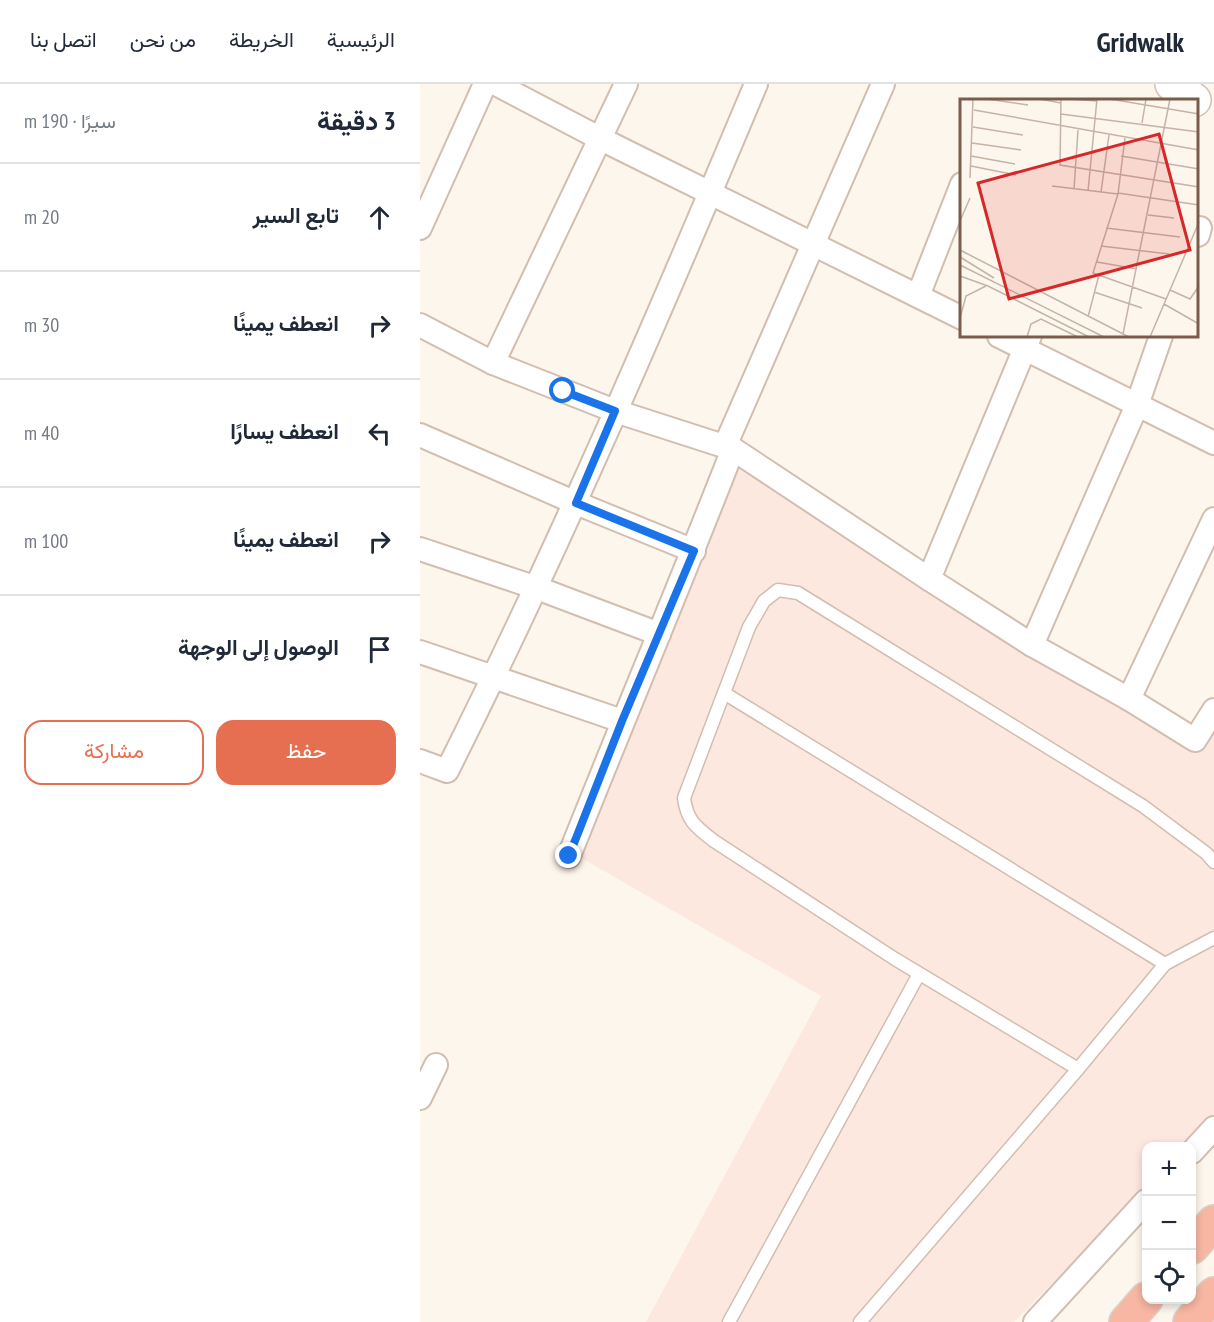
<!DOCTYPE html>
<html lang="ar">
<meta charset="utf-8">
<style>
body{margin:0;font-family:"PT Sans Narrow",Vazirmatn,sans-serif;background:#f6f6f7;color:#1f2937;direction:rtl}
.controls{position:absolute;right:18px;bottom:18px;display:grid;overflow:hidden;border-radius:12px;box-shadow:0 3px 9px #0003}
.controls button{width:54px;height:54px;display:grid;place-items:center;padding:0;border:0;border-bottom:2px solid #e0e1e3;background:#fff;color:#1f2937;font:30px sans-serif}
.stop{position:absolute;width:18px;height:18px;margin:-14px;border:4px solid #1a73e8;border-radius:50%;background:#fff}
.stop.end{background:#1a73e8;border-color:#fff;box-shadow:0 2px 6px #0008}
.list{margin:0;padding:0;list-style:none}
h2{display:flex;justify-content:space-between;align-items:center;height:78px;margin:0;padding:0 24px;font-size:26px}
h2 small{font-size:20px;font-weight:400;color:#747a83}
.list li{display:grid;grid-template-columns:39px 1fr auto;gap:18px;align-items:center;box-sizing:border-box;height:108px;padding:0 24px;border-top:2px solid #e0e1e3}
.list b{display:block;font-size:22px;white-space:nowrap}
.list em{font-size:20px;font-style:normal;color:#747a83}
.actions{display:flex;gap:12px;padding:18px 24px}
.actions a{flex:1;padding:14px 0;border:2px solid #e76f51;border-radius:18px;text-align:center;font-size:21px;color:#e76f51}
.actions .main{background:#e76f51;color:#fff}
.icon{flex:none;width:33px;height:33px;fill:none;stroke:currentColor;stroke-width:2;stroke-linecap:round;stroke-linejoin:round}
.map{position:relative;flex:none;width:794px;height:1238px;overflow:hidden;direction:ltr}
header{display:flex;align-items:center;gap:36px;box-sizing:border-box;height:84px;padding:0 30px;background:#fff;border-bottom:2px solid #e0e1e3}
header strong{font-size:28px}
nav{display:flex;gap:33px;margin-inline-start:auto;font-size:21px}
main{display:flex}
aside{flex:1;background:#fff}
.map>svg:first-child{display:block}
.commercial{fill:#fde8e0}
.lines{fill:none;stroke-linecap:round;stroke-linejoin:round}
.lane-casing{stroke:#d1beb0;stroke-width:15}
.street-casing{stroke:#d1beb0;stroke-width:26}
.secondary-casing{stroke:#d6c0b0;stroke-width:36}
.highway-casing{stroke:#dad1cd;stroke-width:36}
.lane{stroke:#fff;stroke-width:12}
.street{stroke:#fff;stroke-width:22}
.secondary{stroke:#fff;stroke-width:33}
.highway{stroke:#f7b7a3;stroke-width:33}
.route{stroke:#1a73e8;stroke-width:8}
.inset-road{fill:none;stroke:#c5b3a7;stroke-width:1.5}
.view{fill:#d62828;fill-opacity:0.15;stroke:#d62828;stroke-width:3}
.inset-edge{fill:none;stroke:#7a5c4d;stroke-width:3}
</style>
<header>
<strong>Gridwalk</strong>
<nav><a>الرئيسية</a><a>الخريطة</a><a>من نحن</a><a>اتصل بنا</a></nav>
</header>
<main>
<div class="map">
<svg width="794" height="1238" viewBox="0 0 794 1238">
<rect width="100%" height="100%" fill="#fdf6ec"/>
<polygon class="commercial" points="313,381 778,666 794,646 794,1036 768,1062 726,1062 726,1104 594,1238 226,1238 401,912 158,772"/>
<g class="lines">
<defs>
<g id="lane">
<polyline points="304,609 745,880"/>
<path d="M658,985L475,875L294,757C276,743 267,737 264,714L329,543L344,517L358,506L378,509L723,722L786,769L794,778"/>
<polyline points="309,1238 499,890"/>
<polyline points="440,1238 658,985 745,880 794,854"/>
</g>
<g id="street">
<polyline points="76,0 181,55 542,234"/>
<polyline points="0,144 65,0"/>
<polyline points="778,151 780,144"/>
<polyline points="498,212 542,100"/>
<polyline points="0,241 73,279 195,327 313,365 509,495 612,561 709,615 775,656 794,626"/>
<polyline points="579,252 794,359"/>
<polyline points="73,279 206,0"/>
<polyline points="0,351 156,419 274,467"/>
<polyline points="305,362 463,0"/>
<polyline points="0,465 117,504 239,550"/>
<polyline points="509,495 610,252"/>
<polyline points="612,561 717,321 741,252"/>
<polyline points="0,568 202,637"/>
<polyline points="709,615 794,435"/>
<path d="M0,677L27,687C140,462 239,231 336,0"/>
<path d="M149,772C203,636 260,501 313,365"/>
<polyline points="0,1014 16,981"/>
<polyline points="772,1068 794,1044"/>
<polyline points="615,1238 726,1117"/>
</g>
<polyline id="secondary" points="752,0 774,16"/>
<g id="highway">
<polyline points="772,1163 794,1138"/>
<polyline points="706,1238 726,1215"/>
<polyline points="770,1238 794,1210"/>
</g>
</defs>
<use href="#lane" class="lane-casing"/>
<use href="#street" class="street-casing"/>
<use href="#secondary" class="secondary-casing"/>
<use href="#highway" class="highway-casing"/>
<use href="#lane" class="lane"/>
<use href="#street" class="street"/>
<use href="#secondary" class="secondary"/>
<use href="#highway" class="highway"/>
</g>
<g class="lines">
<polyline class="route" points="143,307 195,327 156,419 274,467 202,637 149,772"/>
</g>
<g transform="translate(540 15)">
<rect width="238" height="238" fill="#fdf6ec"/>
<path class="inset-road" d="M27,0L68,6M80,0L101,4M101,0L100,66L239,88M110,0L137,2M150,0L239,15M14,11L239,51M101,15L239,33M182,24L186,0M13,28L63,36M165,39L158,95L133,174L206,200M12,44L61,51M11,57L55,65M161,57L239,70M11,67L56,76M10,79L13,0M92,87L158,95M114,90L118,31M128,92L137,0M141,93L149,36M158,94L239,106M188,116L214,119M0,122L10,99M146,129L220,138M141,147L209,155M0,151L169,238M0,158L34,179M137,163L177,170M0,166L144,238M0,177L28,187L129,238M210,191L230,200L239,187M134,193L182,209M204,205L239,225M128,218L139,176M0,219L6,197L26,187M163,235L210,0M67,238L71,225L81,220L118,238M190,238L239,123"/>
<path class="view" d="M199,35L230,151L49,200L18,84Z"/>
<rect width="238" height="238" class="inset-edge"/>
</g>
</svg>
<div class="controls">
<button>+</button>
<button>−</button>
<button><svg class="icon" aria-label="locate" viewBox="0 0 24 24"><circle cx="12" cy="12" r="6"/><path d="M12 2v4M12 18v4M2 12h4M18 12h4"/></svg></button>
</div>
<div class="stop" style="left:143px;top:307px"></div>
<div class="stop end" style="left:149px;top:772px"></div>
</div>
<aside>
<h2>3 دقيقة<small>سيرًا · 190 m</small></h2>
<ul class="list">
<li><svg class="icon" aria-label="ahead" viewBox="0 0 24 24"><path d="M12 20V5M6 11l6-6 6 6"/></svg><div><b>تابع السير</b></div><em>20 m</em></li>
<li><svg class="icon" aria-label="right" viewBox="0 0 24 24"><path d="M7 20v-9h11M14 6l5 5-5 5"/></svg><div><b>انعطف يمينًا</b></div><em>30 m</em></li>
<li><svg class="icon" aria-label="left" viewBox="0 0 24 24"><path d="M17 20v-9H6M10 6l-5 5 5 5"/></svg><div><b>انعطف يسارًا</b></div><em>40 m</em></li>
<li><svg class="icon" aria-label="right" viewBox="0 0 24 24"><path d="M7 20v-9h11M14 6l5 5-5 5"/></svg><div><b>انعطف يمينًا</b></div><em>100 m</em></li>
<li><svg class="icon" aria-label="arrive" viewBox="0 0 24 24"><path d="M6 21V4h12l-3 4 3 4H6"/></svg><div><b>الوصول إلى الوجهة</b></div></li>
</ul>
<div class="actions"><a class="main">حفظ</a><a>مشاركة</a></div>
</aside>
</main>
